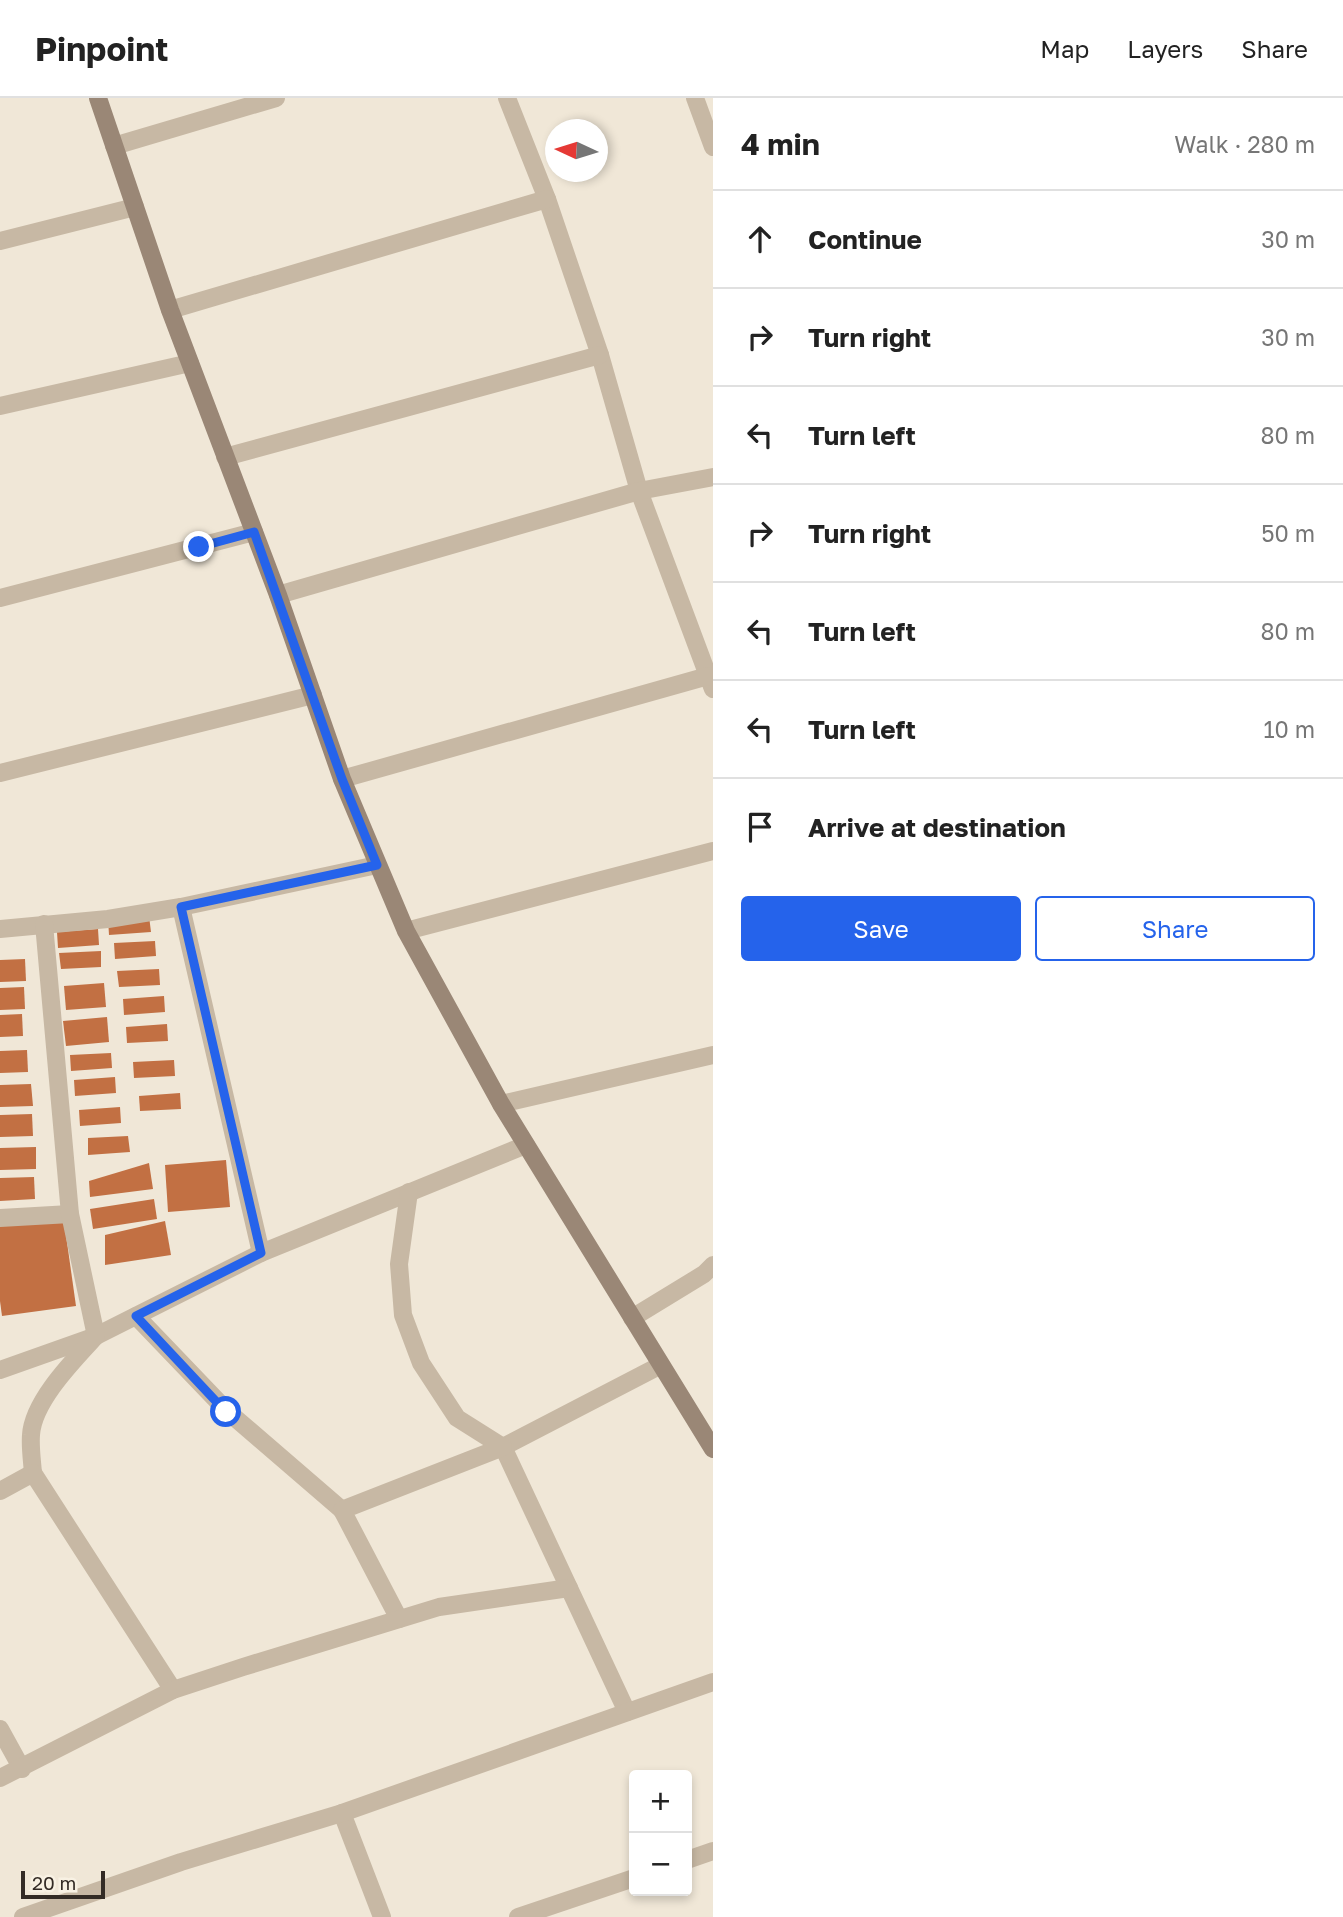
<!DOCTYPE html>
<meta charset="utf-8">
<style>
body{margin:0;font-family:"Golos Text",sans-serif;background:#f6f6f6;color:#222}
.controls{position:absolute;right:21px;bottom:21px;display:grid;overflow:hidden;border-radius:7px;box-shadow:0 4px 10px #0003}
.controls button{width:63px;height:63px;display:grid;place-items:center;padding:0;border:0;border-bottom:2px solid #e0e0e0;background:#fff;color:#222;font:35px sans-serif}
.compass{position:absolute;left:545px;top:21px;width:63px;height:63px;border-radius:50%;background:#fff;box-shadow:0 4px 10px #0003;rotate:274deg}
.scale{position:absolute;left:21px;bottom:18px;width:84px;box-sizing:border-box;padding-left:7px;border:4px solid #332b25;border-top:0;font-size:19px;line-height:24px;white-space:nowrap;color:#332b25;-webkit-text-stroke:5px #f8f1e3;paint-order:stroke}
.stop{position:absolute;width:21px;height:21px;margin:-16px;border:5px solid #2563eb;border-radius:50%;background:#fff}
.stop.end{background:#2563eb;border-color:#fff;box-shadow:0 2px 7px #0008}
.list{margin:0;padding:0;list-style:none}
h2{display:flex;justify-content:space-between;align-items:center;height:91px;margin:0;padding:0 28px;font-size:30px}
h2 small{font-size:23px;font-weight:400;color:#767676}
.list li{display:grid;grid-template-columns:46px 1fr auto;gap:21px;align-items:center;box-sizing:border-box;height:98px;padding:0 28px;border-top:2px solid #e0e0e0}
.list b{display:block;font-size:26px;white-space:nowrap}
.list em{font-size:23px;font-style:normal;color:#767676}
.actions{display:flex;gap:14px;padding:21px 28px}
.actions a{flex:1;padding:16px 0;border:2px solid #2563eb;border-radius:7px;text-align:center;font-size:24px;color:#2563eb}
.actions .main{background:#2563eb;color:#fff}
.icon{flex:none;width:38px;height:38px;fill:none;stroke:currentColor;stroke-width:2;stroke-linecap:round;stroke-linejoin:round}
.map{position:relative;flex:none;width:713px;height:1819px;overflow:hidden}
header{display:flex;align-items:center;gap:42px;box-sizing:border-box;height:98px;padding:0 35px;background:#fff;border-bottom:2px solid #e0e0e0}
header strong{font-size:33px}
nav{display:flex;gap:38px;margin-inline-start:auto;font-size:24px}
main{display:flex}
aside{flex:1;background:#fff}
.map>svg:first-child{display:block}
.building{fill:#c27043}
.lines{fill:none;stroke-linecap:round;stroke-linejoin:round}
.street{stroke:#c7b8a4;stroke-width:18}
.secondary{stroke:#9a8776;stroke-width:18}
.route{stroke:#2563eb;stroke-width:9}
</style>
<header>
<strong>Pinpoint</strong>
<nav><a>Map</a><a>Layers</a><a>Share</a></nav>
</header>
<main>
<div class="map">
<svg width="713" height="1819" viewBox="0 0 713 1819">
<rect width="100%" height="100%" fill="#f0e7d7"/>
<g class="building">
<polygon points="149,818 151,834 109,837 108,821"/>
<polygon points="98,831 99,847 58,850 57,834"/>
<polygon points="155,843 156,858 115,861 114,845"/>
<polygon points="101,853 101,869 61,871 59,855"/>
<polygon points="25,861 26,883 0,884 0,862"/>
<polygon points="159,871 160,887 119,889 117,873"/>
<polygon points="104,885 106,909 66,912 64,888"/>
<polygon points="24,889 25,911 0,912 0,890"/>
<polygon points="164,898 165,914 124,917 123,901"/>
<polygon points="22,916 23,938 0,939 0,917"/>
<polygon points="107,919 109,944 66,948 63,923"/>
<polygon points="167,926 168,943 127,945 126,929"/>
<polygon points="27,952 28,974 0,975 0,953"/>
<polygon points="111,955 112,970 71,973 70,957"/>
<polygon points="174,962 175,978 134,980 133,964"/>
<polygon points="115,979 116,995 75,998 74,982"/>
<polygon points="31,986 33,1008 0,1009 0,987"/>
<polygon points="180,995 181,1011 140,1013 139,998"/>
<polygon points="120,1009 121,1025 80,1028 79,1012"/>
<polygon points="32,1016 33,1038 0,1039 0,1017"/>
<polygon points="128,1038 130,1054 88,1057 88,1040"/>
<polygon points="36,1049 36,1071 0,1072 0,1050"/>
<polygon points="226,1062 230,1109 168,1114 165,1067"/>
<polygon points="149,1065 153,1091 90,1099 89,1083"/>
<polygon points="34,1079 35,1101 0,1103 0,1080"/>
<polygon points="154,1101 157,1121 93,1131 90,1111"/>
<polygon points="63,1116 76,1208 2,1218 0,1203 0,1125"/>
<polygon points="165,1123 171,1157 105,1167 105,1137"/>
</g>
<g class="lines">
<g class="street">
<polyline points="507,0 547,101 600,257 639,393 713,591"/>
<polyline points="695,0 713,49"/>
<polyline points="114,48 276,0"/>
<polyline points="0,143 135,109"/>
<polyline points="170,212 547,101"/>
<polyline points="0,308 190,265"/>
<polyline points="225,359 600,257"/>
<polyline points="278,497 639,393 713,379"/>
<polyline points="0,500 254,434"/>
<polyline points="0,675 313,597"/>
<polyline points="342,681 708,578"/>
<polyline points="181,809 261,1155 526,1047"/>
<polyline points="0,831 108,821 181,809 377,767"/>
<polyline points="406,833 713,753"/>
<polyline points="501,1006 713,957"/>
<polyline points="0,1120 70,1116"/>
<polyline points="136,1218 227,1313 342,1412"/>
<polyline points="632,1220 704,1176 713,1167"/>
<polyline points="0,1272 96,1238 261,1155"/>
<path d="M33,1375C32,1362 30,1349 31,1337C33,1303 74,1262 96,1238L70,1116L44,826"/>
<polyline points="0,1393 33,1375 173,1592"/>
<polyline points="569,1490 503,1349 661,1267"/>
<polyline points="399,1521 342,1412 503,1349 457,1320 421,1265 403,1217 399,1166 409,1094"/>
<polyline points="0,1631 22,1671"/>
<polyline points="0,1680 173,1592 243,1569 439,1509 569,1490 627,1614"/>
<polyline points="342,1715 382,1819"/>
<polyline points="687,1762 713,1753"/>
<polyline points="23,1819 181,1764 342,1715 713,1584"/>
<polyline points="518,1819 634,1780"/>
</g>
<polyline class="secondary" points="98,0 170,212 278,497 342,681 406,833 501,1006 713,1351"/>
</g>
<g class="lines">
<polyline class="route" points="199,449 254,434 342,681 377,767 181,809 261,1155 136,1218 226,1314"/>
</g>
</svg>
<div class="controls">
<button>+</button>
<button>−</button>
</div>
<svg class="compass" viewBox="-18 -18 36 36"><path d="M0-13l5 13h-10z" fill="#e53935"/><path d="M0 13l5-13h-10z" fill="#767676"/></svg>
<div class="scale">20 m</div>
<div class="stop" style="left:226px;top:1314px"></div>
<div class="stop end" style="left:199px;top:449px"></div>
</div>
<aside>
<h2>4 min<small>Walk · 280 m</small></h2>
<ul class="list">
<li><svg class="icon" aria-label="ahead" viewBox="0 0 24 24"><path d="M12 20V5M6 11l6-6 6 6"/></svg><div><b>Continue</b></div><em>30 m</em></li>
<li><svg class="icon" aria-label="right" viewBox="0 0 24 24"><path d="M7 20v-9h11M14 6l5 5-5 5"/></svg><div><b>Turn right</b></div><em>30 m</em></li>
<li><svg class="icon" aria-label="left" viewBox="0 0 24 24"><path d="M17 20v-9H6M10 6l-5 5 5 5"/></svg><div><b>Turn left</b></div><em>80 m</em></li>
<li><svg class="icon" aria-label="right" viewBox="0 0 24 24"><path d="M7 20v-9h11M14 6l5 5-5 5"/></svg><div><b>Turn right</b></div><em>50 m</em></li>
<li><svg class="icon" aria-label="left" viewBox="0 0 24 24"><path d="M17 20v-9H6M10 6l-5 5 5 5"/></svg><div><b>Turn left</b></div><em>80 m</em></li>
<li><svg class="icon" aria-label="left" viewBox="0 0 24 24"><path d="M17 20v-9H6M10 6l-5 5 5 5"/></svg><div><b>Turn left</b></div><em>10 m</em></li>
<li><svg class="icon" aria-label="arrive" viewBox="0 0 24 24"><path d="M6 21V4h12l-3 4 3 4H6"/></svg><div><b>Arrive at destination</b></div></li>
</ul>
<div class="actions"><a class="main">Save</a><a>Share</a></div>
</aside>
</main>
